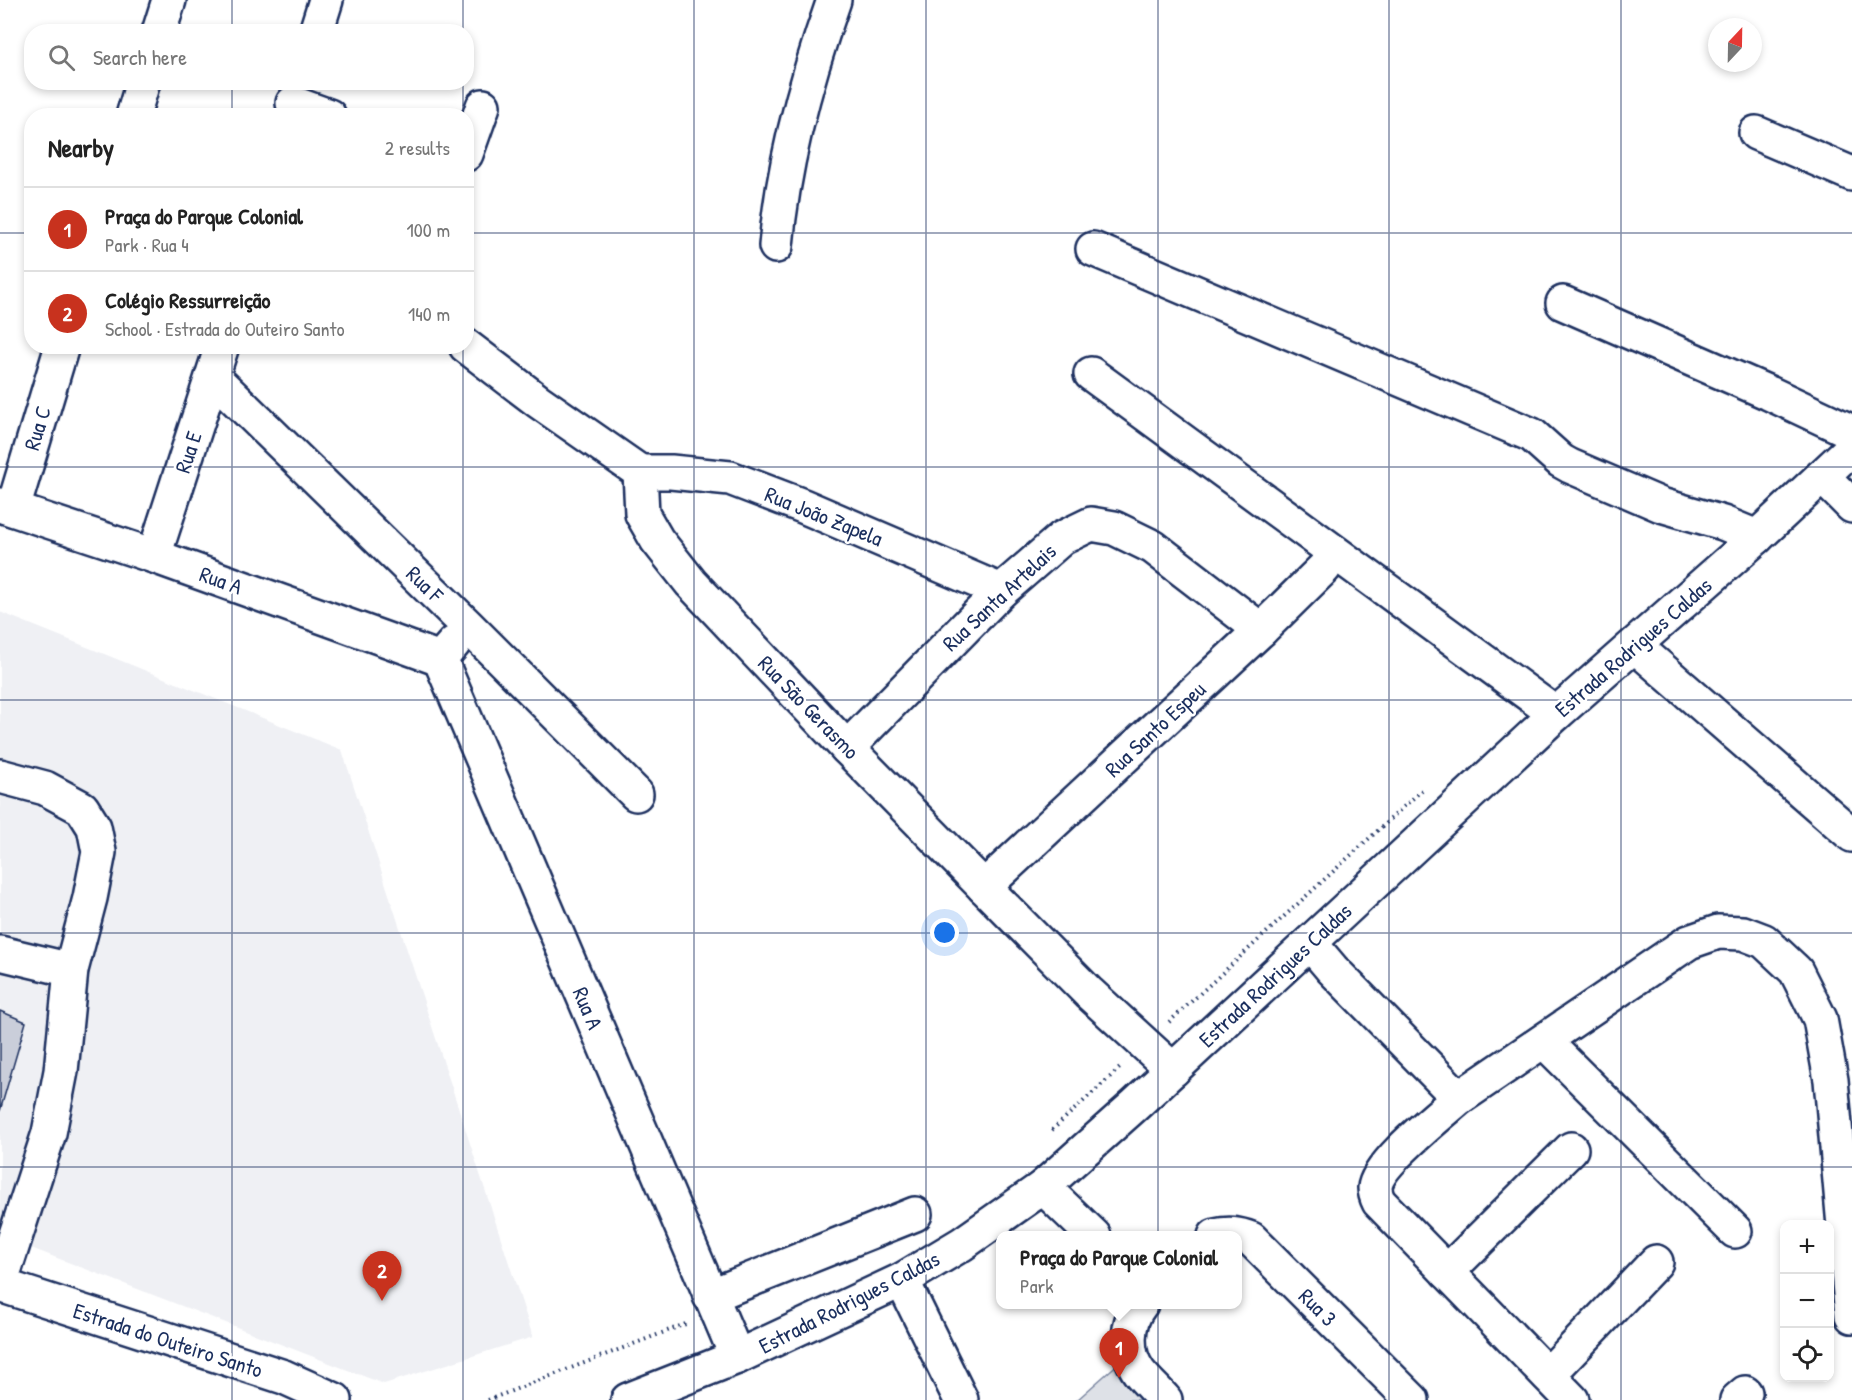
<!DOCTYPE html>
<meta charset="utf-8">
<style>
body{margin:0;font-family:"Patrick Hand",sans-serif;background:#f6f6f6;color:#222}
.controls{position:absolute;right:18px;bottom:18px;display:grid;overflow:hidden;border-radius:12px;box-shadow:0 3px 9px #0003}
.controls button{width:54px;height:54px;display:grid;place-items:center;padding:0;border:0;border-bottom:2px solid #e0e0e0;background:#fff;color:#222;font:30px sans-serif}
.compass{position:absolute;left:1708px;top:18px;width:54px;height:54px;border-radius:50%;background:#fff;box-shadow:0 3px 9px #0003;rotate:22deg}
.you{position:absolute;left:945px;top:933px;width:21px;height:21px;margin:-15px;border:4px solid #fff;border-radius:50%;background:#1a73e8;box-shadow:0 0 0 9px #1a73e833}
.badge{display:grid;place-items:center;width:39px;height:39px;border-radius:50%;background:#c8321e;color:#fff;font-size:20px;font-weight:700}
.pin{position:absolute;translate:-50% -50px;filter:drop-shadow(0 2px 3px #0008)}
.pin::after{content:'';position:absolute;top:32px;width:21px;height:18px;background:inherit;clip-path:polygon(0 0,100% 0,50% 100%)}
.popup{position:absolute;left:996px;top:1231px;width:246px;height:78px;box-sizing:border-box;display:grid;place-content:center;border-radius:12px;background:#fff;filter:drop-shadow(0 2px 4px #0005);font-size:20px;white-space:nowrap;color:#767676}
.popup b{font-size:22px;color:#222}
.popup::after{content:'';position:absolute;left:50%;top:100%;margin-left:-12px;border:12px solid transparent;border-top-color:#fff}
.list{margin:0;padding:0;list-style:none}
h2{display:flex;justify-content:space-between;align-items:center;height:78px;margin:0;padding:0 24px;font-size:26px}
h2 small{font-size:20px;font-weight:400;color:#767676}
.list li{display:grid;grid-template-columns:39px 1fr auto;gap:18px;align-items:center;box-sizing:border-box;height:84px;padding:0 24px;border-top:2px solid #e0e0e0}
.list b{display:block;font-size:22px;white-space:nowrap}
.list p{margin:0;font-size:20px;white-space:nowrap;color:#767676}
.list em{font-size:20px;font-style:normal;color:#767676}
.icon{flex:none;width:33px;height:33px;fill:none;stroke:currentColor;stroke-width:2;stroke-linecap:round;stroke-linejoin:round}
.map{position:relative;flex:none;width:1852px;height:1400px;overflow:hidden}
.search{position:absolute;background:#fff;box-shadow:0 3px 9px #0003;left:24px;top:24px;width:450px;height:66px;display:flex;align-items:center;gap:15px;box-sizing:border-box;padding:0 21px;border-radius:24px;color:#767676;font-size:22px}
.panel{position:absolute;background:#fff;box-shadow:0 3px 9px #0003;left:24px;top:108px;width:450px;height:246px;border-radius:24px}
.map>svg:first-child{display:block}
.built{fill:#eff0f4}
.green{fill:#dee1e7;stroke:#7c88a2;stroke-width:1.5}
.building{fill:#caceda;stroke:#1b2f5e;stroke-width:1.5}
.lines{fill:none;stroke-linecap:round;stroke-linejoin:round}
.minor-casing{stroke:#1b2f5e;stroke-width:38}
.path{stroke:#1b2f5e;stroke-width:4;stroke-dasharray:1.5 4.5;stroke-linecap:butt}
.minor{stroke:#fff;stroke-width:33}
.grid{fill:none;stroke:#1b2f5e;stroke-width:1.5;stroke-opacity:0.55}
.labels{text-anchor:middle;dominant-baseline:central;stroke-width:5;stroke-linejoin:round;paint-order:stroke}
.street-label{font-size:22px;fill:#1b2f5e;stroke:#fff}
</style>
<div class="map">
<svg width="1852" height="1400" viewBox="0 0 1852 1400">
<rect width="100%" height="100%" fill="#fff"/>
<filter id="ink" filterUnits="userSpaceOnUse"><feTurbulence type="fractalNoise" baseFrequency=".0167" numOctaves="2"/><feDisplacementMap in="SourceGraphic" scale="12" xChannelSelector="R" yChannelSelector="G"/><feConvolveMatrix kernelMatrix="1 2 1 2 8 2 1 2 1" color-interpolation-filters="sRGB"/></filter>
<g filter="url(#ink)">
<polygon class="built" points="0,612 342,750 533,1337 384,1384 0,1236"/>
<polygon class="green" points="1121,1361 1148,1400 1077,1400"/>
<polygon class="building" points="0,1011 26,1022 0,1111"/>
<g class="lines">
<defs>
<g id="minor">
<polyline points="159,32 169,0"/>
<polyline points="316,32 326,0"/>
<polyline points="293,103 329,116"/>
<polyline points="133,116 143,82"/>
<polyline points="1756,133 1852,174"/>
<polyline points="466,154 483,106"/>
<path d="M776,246C783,163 806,79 834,0"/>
<polyline points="1093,249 1532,435 1561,461 1570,466 1661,505 1723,523 1757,537"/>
<polyline points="1563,303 1769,393 1852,432"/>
<polyline points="466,346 538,401 640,472"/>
<polyline points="1091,374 1556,714"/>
<polyline points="213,377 468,626 636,794"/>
<polyline points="640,472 642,514 657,540 691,583 847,748 984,887 1089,993 1173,1070"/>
<polyline points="640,472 671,472 730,478 803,506 1001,591"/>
<polyline points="1822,476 1852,506"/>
<polyline points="0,505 154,556 440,659 454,643"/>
<polyline points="13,509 62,346"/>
<polyline points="154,556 222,346"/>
<polyline points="1635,646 1852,835"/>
<polyline points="440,659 737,1357"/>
<polyline points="847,748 1001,591 1062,538 1091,524 1114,528 1153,547 1261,630"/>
<polyline points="0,776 45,788 82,808 94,827 99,852 90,898 71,970 61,1071 49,1133 0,1284"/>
<polyline points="984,887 1261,630 1324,568"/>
<polyline points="1310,943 1332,969 1459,1098 1689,942 1718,932 1743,933 1764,941 1796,971 1820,1019 1831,1080 1852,1316"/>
<polyline points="0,953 71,970"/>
<polyline points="1544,1041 1735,1231"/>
<path d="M1459,1098C1441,1114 1376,1165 1375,1188C1375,1192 1377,1198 1379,1202L1572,1400"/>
<polyline points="1043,1187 1094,1236"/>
<path d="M1215,1236C1229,1233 1238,1234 1251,1239L1412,1400"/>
<polyline points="1447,1272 1571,1149"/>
<polyline points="902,1280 961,1400"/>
<polyline points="0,1285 284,1377 335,1400"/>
<polyline points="710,1296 915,1214"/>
<path d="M1141,1304C1126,1322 1125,1353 1139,1372C1147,1382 1157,1391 1165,1400"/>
<polyline points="1548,1375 1656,1262"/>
<polyline points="628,1400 737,1357 902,1280 962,1244 1043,1187 1135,1105 1556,714 1757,537 1852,448"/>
<polyline points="1737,1400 1745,1393"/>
</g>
</defs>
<use href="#minor" class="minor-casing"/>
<g class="path">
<polyline points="1169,1022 1422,790"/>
<polyline points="1052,1130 1122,1066"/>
<polyline points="488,1400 688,1323"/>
</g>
<use href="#minor" class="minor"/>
</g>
</g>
<path class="grid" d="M232,0V32M463,0V32M694,0V1400M926,0V1400M1158,0V1400M1389,0V1400M1621,0V1400M232,82V116M463,82V116M0,233H32M466,233H1852M232,346V1400M463,346V1400M0,467H1852M0,700H1852M0,933H1852M0,1167H1852"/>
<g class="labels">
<g class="street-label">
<text transform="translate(37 428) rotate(-73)">Rua C</text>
<text transform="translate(188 452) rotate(-72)">Rua E</text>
<text transform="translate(824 516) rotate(22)">Rua João Zapela</text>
<text transform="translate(221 580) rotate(20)">Rua A</text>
<text transform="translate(425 584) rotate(44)">Rua F</text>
<text transform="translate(999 597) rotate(-43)">Rua Santa Artelais</text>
<text transform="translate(1633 647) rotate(-41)">Estrada Rodrigues Caldas</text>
<text transform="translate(809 707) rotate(46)">Rua São Gerasmo</text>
<text transform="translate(1155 729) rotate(-43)">Rua Santo Espeu</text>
<text transform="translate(1275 975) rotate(-43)">Estrada Rodrigues Caldas</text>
<text transform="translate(588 1008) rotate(67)">Rua A</text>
<text transform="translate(849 1302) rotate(-27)">Estrada Rodrigues Caldas</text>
<text transform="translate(1318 1307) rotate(45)">Rua 3</text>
<text transform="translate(168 1340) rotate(18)">Estrada do Outeiro Santo</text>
</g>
</g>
</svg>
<div class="controls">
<button>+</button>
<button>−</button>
<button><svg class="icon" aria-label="locate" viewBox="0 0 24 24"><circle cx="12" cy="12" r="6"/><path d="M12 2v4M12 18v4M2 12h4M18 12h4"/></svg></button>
</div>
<svg class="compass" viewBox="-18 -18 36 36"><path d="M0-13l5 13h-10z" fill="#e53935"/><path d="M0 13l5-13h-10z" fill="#767676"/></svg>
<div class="you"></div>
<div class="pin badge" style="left:1119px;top:1378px">1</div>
<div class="popup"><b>Praça do Parque Colonial</b>Park</div>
<div class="pin badge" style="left:382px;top:1301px">2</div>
<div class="search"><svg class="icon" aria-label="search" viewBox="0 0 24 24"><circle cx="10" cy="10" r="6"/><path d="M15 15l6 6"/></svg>Search here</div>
<section class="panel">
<h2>Nearby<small>2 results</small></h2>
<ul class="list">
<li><span class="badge">1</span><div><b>Praça do Parque Colonial</b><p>Park · Rua 4</p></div><em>100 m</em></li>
<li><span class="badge">2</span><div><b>Colégio Ressurreição</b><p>School · Estrada do Outeiro Santo</p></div><em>140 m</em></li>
</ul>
</section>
</div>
